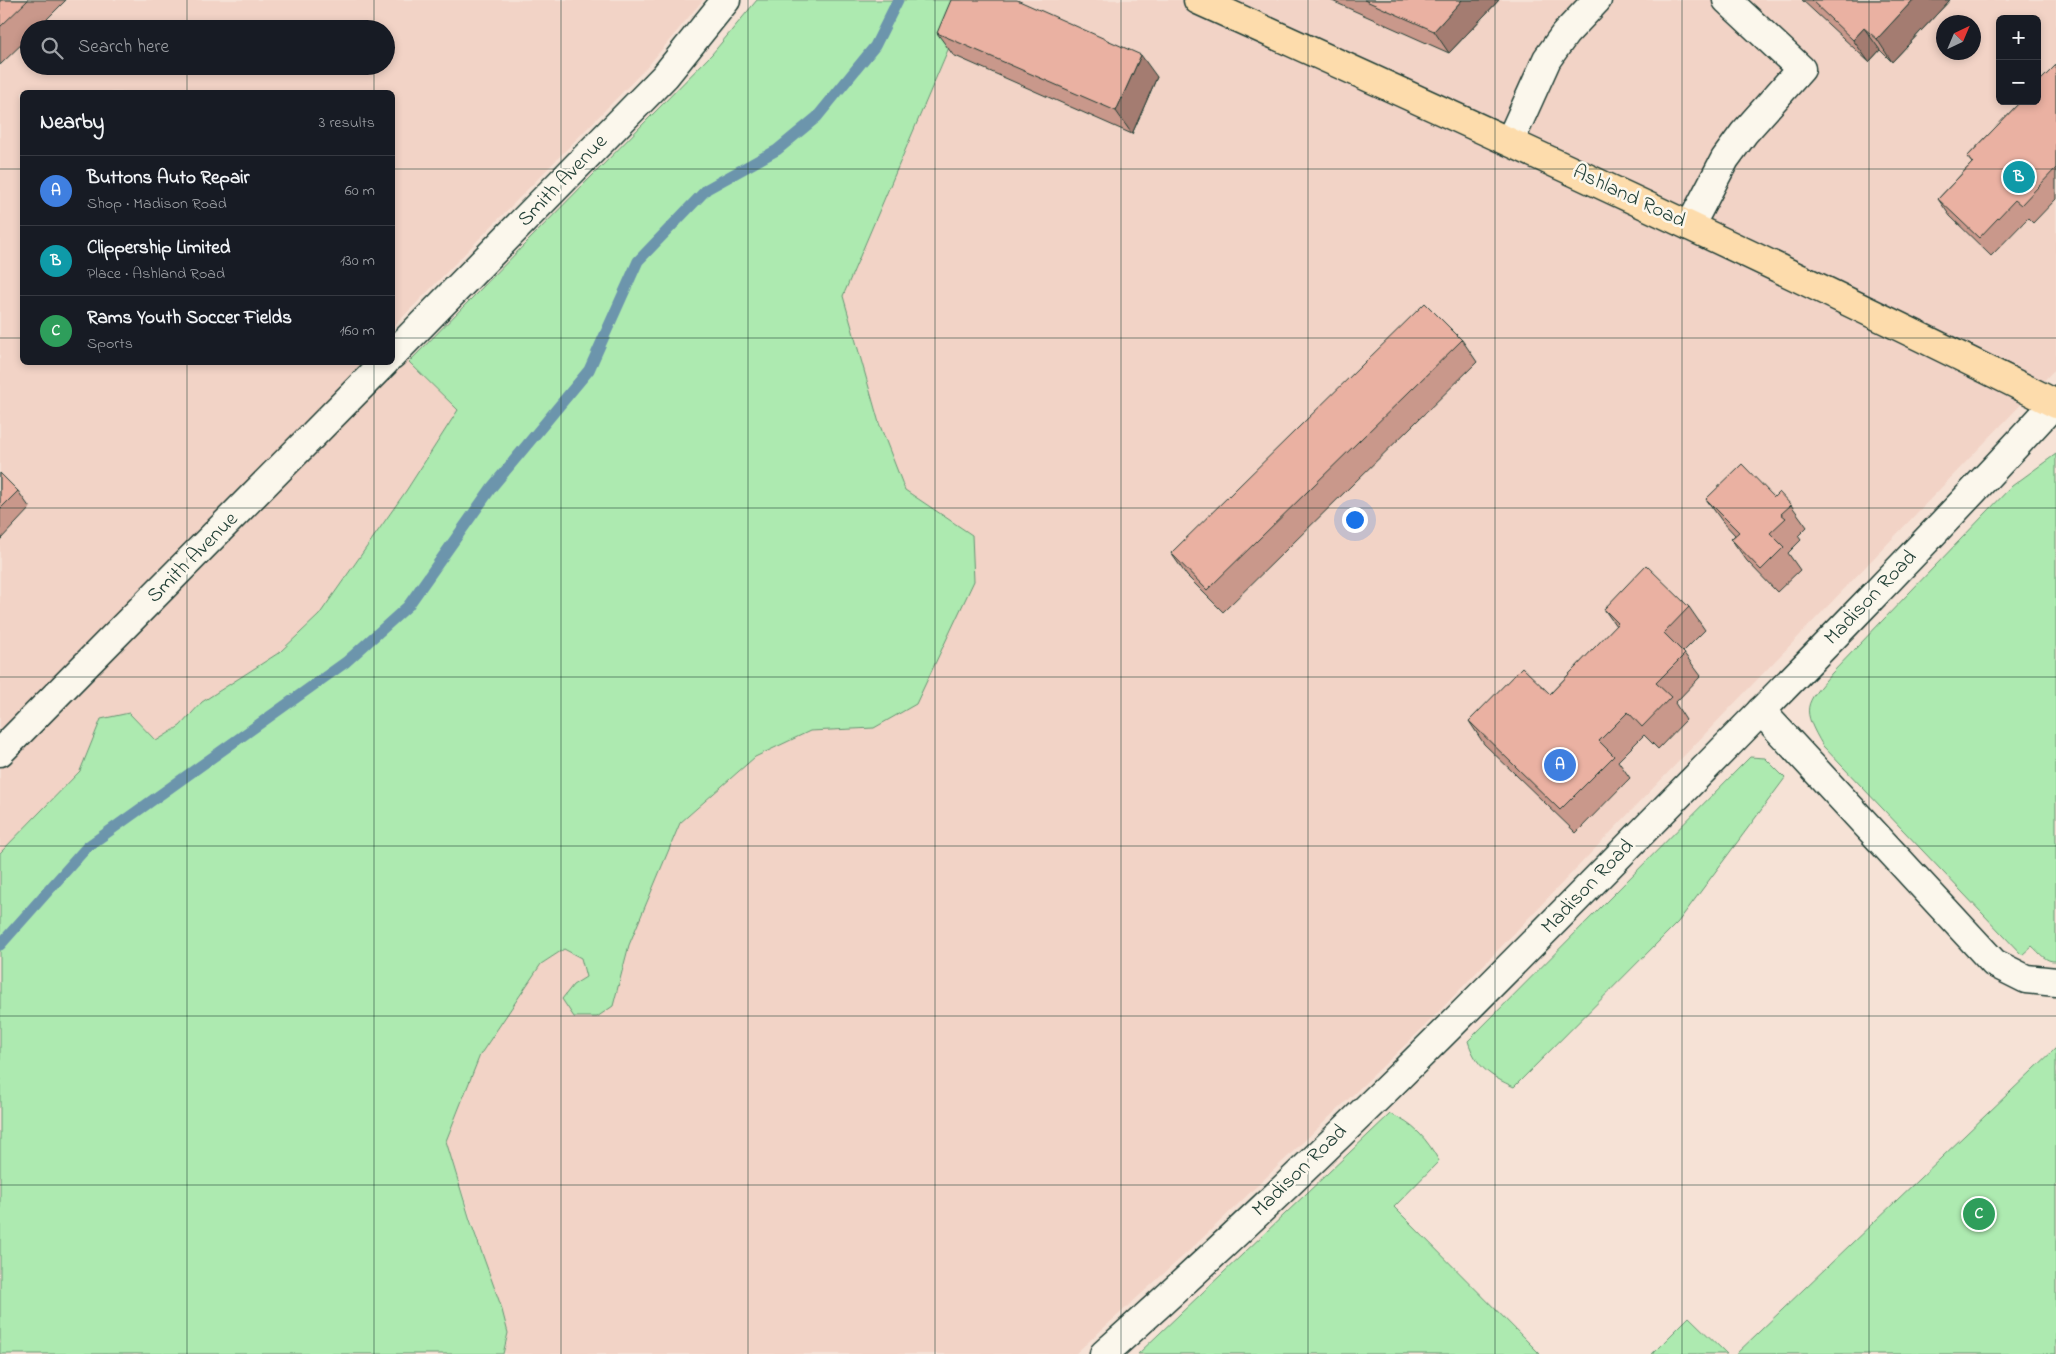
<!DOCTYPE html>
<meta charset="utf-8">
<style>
body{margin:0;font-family:"Indie Flower",sans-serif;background:#20242c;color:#f1f3f6}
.controls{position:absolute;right:15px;top:15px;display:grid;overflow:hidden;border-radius:8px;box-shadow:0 2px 8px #0003}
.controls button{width:45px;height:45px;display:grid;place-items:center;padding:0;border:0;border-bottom:1px solid #363941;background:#171b24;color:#f1f3f6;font:25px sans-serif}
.compass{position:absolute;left:1936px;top:15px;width:45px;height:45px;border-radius:50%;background:#171b24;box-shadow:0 2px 8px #0003;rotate:44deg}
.you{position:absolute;left:1354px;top:519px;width:18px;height:18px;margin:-12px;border:4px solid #fff;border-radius:50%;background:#1a73e8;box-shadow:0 0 0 8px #1a73e833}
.badge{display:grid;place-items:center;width:32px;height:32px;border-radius:50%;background:#c8321e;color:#fff;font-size:16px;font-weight:700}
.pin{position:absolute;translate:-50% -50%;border:2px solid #fff;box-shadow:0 1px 5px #0006}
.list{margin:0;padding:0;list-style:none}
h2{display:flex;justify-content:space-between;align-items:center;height:65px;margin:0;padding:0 20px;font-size:21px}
h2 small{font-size:16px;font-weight:400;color:#9ea1a6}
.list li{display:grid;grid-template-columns:32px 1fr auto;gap:15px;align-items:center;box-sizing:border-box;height:70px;padding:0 20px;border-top:1px solid #363941}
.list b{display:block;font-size:19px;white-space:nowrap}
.list p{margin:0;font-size:16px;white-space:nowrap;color:#9ea1a6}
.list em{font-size:16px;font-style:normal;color:#9ea1a6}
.icon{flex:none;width:28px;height:28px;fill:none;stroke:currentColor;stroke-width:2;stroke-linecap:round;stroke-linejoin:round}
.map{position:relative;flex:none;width:2056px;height:1354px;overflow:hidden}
.search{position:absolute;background:#171b24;box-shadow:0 2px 8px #0003;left:20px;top:20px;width:375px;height:55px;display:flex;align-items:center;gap:12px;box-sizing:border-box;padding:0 18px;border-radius:28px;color:#9ea1a6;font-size:19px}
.panel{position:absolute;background:#171b24;box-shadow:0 2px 8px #0003;left:20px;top:90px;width:375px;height:275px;border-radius:8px}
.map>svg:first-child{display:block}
.built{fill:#f2d3c6;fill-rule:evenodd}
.green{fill:#adeab0;stroke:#669472}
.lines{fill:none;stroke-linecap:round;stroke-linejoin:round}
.stream{stroke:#6c95ac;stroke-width:11}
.minor-casing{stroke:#1f3d34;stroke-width:31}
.major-casing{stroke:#1f3d34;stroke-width:31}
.minor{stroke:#fbf7ec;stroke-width:28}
.major{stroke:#fddcac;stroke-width:28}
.wall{fill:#c9988b;stroke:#1f3d34}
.shaded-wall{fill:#a47c71;stroke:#1f3d34}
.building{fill:#eab1a2;stroke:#1f3d34}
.grid{fill:none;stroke:#1f3d34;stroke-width:1;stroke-opacity:0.55}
.labels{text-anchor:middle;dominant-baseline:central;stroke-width:5;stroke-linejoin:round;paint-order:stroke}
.street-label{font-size:21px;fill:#1f3d34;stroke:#fbf7ec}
</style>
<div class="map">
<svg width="2056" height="1354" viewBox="0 0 2056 1354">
<rect width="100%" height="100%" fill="#f6e2d6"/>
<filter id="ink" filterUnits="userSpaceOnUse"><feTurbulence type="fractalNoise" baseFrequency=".02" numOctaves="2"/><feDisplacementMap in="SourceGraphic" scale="10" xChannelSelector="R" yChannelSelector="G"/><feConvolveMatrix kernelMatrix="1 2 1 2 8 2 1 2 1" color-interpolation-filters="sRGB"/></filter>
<g filter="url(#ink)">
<g class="built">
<path d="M0,0H703L648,66L393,327L392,92H22V362H392L393,347L459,410L406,491L319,615L280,652L202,702L180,726L156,741L129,713L101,719L80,771L0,853ZM29,29H386V66H29Z"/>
<path d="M962,0H2056V368L1425,1026L1193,1247L1075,1354H506L504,1352L508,1333L446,1141L480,1055L541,964L564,949L581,958L586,977L573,985L613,1006L629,945L680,823L755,757L810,731L874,728L972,535L905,490L879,423L843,296L950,45ZM2000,19H2037V101H2000ZM1944,22H1974V52H1944Z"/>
</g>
<g class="green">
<polygon points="757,0 962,0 950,45 843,296 879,423 905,490 972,535 974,581 916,704 874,728 810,731 755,757 680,823 629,945 613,1006 597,1017 574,1017 562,999 573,985 586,977 581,958 564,949 541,964 480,1055 446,1141 470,1220 501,1306 508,1333 503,1354 0,1354 0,853 80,771 101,719 129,713 156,741 180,726 202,702 280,652 319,615 406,491 458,410 409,362 712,54"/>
<path d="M2056,454V961C2045,962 2040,953 2032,946L2022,955L1823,746C1801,708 1804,705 1832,673L2012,486Z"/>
<path d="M1750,757L1765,758L1785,778L1678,922L1514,1087C1490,1076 1476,1067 1468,1041Z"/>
<polygon points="2056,1048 2056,1354 1736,1354"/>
<path d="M1390,1114C1414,1124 1427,1139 1439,1161L1394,1207L1540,1354H1138Z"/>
<polygon points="1689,1317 1727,1354 1652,1354"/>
</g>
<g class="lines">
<polyline class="stream" points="0,945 87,847 346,662 408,606 492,487 589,370 638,261 707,189 777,150 817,117 875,46 898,0"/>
<defs>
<g id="minor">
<polyline points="1510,141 1547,59 1565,34 1597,0"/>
<polyline points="1690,226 1725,159 1744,133 1801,69 1727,0"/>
<polyline points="392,355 665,76 726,0"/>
<polyline points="1761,711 1994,963 2026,979 2056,982"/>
<polyline points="0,752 385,362"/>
<path d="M1104,1354C1294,1185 1474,1004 1652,822C1788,684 1924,546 2055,403"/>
</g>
<path id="major" d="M1198,0C1486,130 1773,262 2056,404"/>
</defs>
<use href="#minor" class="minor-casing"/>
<use href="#major" class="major-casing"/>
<use href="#minor" class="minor"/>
<use href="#major" class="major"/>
</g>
<g class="wall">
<polygon points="0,0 66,0 37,29 29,29 29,37 0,65"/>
<polygon points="1330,0 1499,0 1449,53"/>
<polygon points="1802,0 1950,0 1892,62 1880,50 1869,62"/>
<polygon points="937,33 1157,77 1132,134 953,55"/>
<polygon points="2056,65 2056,199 2033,223 2028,218 1991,256 1950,216 1938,199 1972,163 1967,157"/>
<polygon points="1462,340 1477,362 1223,612 1187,576 1171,553"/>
<polygon points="0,473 18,491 30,508 0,540"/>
<polygon points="1774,497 1791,505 1807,527 1798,536 1801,540 1788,553 1800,570 1777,592 1747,561 1731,539 1735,535 1722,521 1706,499"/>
<polygon points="1689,607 1705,630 1683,652 1701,676 1675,703 1686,720 1658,749 1644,735 1618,761 1630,778 1576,833 1484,744 1469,721 1550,694 1616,626 1604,609"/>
</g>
<g class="shaded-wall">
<polygon points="1462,0 1499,0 1449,53 1434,31"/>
<polygon points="1913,0 1950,0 1892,62 1877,39"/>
<polygon points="1864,28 1880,50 1869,62 1853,40"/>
<polygon points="1141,55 1157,77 1132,134 1116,111"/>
</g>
<g class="building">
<polygon points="0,0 28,0 0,27"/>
<polygon points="951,0 1017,0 1141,55 1116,111 937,33"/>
<polygon points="1364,0 1462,0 1434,31"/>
<polygon points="1811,0 1913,0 1877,39 1864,28 1853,40"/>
<polygon points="2056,65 2056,168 2021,205 2015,200 1979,238 1938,199 1973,162 1967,157 2021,101 2037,101 2037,84"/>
<polygon points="1425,303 1462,340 1207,590 1171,553"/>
<polygon points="1742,464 1774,497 1779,492 1791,505 1781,514 1786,518 1770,533 1784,547 1761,570 1731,539 1739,532 1706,499"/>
<polygon points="0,473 18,491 0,509"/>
<polygon points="1646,565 1689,607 1664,633 1685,654 1656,683 1671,697 1642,727 1628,712 1599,741 1614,756 1560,810 1469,721 1522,667 1550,694 1618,623 1604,609"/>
</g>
</g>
<path class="grid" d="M187,0V29M374,0V29M561,0V1354M748,0V1354M935,0V1354M1121,0V1354M1308,0V1354M1495,0V1354M1682,0V1354M1869,0V1354M187,66V92M374,66V92M0,169H22M392,169H2056M0,338H22M392,338H2056M187,362V1354M374,362V1354M0,508H2056M0,677H2056M0,846H2056M0,1016H2056M0,1185H2056"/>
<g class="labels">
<g class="street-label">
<text transform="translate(563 181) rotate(-46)">Smith Avenue</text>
<text transform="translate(1629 197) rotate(25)">Ashland Road</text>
<text transform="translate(193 558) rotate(-45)">Smith Avenue</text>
<text transform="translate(1871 598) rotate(-46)">Madison Road</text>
<text transform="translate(1588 887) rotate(-46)">Madison Road</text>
<text transform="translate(1300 1171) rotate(-44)">Madison Road</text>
</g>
</g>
</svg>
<div class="controls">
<button>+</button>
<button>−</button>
</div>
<svg class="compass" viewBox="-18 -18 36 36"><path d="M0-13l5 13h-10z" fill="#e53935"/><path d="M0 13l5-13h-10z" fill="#9ea1a6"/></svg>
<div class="you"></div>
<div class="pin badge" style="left:1560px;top:765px;background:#3f7fe0">A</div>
<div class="pin badge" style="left:2019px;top:177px;background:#0f9aa8">B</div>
<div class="pin badge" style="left:1979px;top:1214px;background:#2e9e5b">C</div>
<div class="search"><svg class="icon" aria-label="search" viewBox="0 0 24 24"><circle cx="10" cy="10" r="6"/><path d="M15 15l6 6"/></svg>Search here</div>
<section class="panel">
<h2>Nearby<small>3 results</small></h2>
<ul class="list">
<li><span class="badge" style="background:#3f7fe0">A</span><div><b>Buttons Auto Repair</b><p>Shop · Madison Road</p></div><em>60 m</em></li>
<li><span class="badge" style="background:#0f9aa8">B</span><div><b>Clippership Limited</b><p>Place · Ashland Road</p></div><em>130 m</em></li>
<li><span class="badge" style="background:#2e9e5b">C</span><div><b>Rams Youth Soccer Fields</b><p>Sports</p></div><em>160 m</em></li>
</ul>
</section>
</div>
